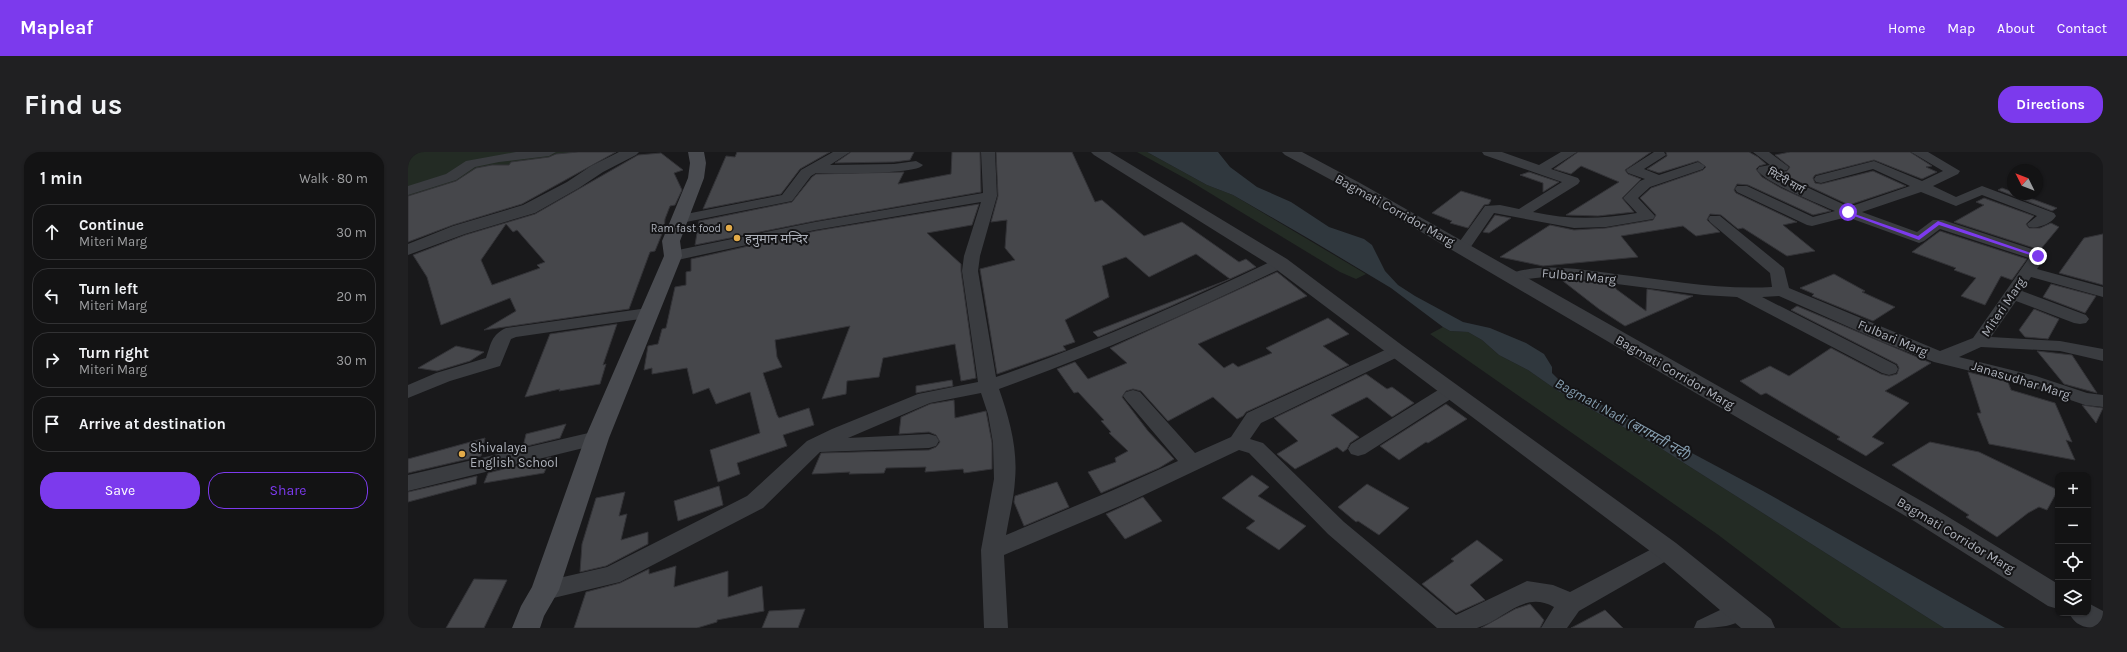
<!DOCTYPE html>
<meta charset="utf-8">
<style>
body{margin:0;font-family:Karla,"Noto Sans Devanagari",sans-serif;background:#202022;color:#f1f3f6}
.controls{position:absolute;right:12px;bottom:12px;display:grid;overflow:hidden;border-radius:8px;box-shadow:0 1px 3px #0004}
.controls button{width:36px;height:36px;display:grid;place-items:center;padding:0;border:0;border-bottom:1px solid #323234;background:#131314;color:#f1f3f6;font:20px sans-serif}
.compass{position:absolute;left:1599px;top:12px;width:36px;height:36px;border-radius:50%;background:#131314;box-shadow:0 1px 3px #0004;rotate:312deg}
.stop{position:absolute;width:12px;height:12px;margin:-9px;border:3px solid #7c3aed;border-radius:50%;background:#fff}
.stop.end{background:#7c3aed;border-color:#fff;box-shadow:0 1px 4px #0008}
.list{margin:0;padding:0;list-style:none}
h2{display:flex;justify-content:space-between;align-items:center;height:52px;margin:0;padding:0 16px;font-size:17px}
h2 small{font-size:13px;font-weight:400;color:#9d9ea0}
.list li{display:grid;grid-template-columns:26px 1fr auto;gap:12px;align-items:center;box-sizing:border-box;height:56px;margin:0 8px 8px;padding:0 8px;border:1px solid #323234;border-radius:16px}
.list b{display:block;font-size:15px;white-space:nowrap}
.list p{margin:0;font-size:13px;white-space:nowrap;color:#9d9ea0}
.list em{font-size:13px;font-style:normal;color:#9d9ea0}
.actions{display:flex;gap:8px;padding:12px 16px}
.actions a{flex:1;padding:9px 0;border:1px solid #7c3aed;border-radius:16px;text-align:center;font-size:14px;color:#7c3aed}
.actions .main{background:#7c3aed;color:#fff}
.icon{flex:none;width:22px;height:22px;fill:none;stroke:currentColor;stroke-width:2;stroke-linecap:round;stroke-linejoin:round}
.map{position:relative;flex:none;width:1695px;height:476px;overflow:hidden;border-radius:16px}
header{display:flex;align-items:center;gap:24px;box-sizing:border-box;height:56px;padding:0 20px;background:#7c3aed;color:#fff}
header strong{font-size:19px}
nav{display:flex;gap:22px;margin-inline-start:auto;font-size:14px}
.intro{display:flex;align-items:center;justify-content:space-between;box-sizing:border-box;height:96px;padding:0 24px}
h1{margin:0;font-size:28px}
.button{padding:10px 18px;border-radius:16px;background:#7c3aed;color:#fff;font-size:14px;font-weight:700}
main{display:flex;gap:24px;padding:0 24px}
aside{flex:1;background:#131314;border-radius:16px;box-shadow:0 1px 3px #0004}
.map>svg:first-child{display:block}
.green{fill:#232b24}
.water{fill:#30383e}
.building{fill:#46474b;stroke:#333337;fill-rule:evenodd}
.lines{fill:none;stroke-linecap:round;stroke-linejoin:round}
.minor{fill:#3a3c40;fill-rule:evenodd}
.tertiary{fill:#3a3c40;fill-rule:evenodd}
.secondary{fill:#494b50;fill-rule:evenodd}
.route{fill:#7c3aed}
.poi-dot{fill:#e3ab49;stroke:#141416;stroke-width:1.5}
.labels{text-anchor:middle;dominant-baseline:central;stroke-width:4;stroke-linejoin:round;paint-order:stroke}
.far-street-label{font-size:11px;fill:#adb1ba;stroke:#141416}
.far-poi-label{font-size:11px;fill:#adb1ba;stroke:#141416;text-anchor:end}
.street-label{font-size:13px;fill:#adb1ba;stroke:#141416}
.poi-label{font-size:13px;fill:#adb1ba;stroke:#141416;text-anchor:start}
.water-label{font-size:14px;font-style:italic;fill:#879fb1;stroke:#141416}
</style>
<header>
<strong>Mapleaf</strong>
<nav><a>Home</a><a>Map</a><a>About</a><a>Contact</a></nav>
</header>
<div class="intro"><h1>Find us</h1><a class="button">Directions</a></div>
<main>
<aside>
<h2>1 min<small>Walk · 80 m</small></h2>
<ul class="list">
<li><svg class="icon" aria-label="ahead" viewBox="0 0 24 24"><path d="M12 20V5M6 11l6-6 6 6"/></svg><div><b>Continue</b><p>Miteri Marg</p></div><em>30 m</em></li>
<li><svg class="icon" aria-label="left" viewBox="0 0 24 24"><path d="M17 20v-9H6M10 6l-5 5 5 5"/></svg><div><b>Turn left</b><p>Miteri Marg</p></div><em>20 m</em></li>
<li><svg class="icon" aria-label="right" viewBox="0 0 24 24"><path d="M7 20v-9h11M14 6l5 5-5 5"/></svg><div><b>Turn right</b><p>Miteri Marg</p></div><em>30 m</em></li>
<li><svg class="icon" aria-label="arrive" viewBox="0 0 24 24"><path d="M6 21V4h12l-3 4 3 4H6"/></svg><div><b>Arrive at destination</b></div></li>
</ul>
<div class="actions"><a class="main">Save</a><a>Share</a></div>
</aside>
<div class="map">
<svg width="1695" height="476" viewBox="0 0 1695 476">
<rect width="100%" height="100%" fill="#19191b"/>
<g class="green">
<polygon points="0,0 167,0 0,54"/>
<polygon points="729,0 739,0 799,33 825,43 958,122 948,127 932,120 782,29"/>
<polygon points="1035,175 1042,179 1060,180 1074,188 1091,203 1120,218 1150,239 1246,292 1536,476 1433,476 1309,382 1022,182"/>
</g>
<polygon class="water" points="739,0 810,0 822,15 849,35 883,50 921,75 956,87 964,93 977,119 990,133 1007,144 1055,170 1082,176 1118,191 1136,202 1144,215 1144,221 1152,229 1166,238 1355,339 1597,476 1536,476 1246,292 1150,239 1120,218 1091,203 1074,188 1060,180 1042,179 1035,175 983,136 903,88 825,43 799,33"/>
<g class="building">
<polygon points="170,0 208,0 114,52 45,73 0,90 0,44 48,29 68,16 84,13 101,13 103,10 141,5 148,2"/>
<polygon points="329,0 422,0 392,17 373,42 295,57 318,4 327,5"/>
<polygon points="443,0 506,0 502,8 486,10 427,11"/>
<polygon points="544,0 572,0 573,40 407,69 287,93 291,69 384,50 404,25 408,22 496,20 490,32 543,22"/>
<polygon points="588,0 664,0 687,50 694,48 736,84 774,70 831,110 838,107 848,115 763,154 690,185 685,180 822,127 788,102 741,125 718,105 694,114 701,145 657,168 667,190 655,194 658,198 589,222 572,117 607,108 597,96 599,68 583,70 590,44"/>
<polygon points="1170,0 1243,0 1217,18 1220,22 1233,27 1214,46 1226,60 1190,64 1158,63 1211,30 1173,14 1163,22 1146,17"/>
<polygon points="1258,0 1341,0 1350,5 1358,12 1351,14 1348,17 1354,25 1373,36 1423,59 1405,63 1340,33 1329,32 1326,38 1328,41 1389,70 1375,73 1407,99 1379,104 1335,76 1330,77 1313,63 1302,62 1299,68 1312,80 1288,84 1275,74 1213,84 1230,105 1135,114 1092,105 1142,73 1166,78 1198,76 1245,68 1248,63 1232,46 1243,36 1295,18 1298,15 1290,9 1251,21 1239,17 1259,4"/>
<polygon points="1382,0 1502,0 1524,14 1518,15 1529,20 1514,27 1466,8 1407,23 1405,26 1407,31 1413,32 1465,19 1498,34 1441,53 1372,21 1379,19 1382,15 1367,3"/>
<path d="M253,1L275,18L266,21L274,38L267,53L262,54L257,67L256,77L247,99L242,100L221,157L76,178L108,159L102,146L33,173L19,125L5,103L57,83L127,62L230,3ZM98,72L105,80L109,78L137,110L129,113L132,116L84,133L73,108Z"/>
<polygon points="1121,20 1151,30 1135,40 1135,31 1112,23"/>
<polygon points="1594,36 1605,40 1605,42 1611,42 1649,56 1644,59 1590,38"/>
<polygon points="1053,39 1083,48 1081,52 1076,53 1060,76 1042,71 1044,69 1024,61"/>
<polygon points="1576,46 1626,64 1618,72 1621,76 1632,76 1643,71 1651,75 1632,98 1546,70 1576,53 1568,50"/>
<polygon points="571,52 564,73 519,81 553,112 553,119 568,226 553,229 547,192 475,206 471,225 439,229 438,242 414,247 442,174 367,188 369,205 374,215 355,221 369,263 371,266 401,256 406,273 375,283 379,294 329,311 332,322 310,330 302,298 352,281 342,240 308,252 301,236 285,242 279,216 244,222 244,216 236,218 240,194 250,192 254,177 258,176 267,135 278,133 278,120 283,119 283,107 407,79"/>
<polygon points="1087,63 1103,66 1081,81 1075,80"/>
<polygon points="1532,79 1619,107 1604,128 1593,124 1577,153 1553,144 1568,126 1546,118 1548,116 1504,100"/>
<polygon points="1695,82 1695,133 1651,121 1676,86"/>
<polygon points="869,120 899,144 790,192 816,216 825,211 830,215 864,201 858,196 920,166 941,182 915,194 941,213 838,260 835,264 829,267 805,245 760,269 733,239 725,237 718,239 714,245 740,279 766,307 751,316 693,341 680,320 708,310 707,306 720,299 701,281 703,280 693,269 696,268 670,240 666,241 649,217 667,210 680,227 719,211 702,196"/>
<polygon points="1426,122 1457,139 1454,140 1487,155 1465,169 1404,144 1406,142 1392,136"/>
<polygon points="1151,126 1207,133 1208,137 1238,159 1239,137 1285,144 1217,174 1191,157"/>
<polygon points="1643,132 1688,144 1677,161 1635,145"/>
<polygon points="1389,154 1523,211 1477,239 1501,251 1464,285 1476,291 1458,304 1429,287 1432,285 1358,241 1353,243 1332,229 1362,214 1381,224 1423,196 1473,222 1481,224 1489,222 1491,216 1489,212 1383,158"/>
<polygon points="1626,157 1651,167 1640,187 1617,185 1611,178"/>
<polygon points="209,172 195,213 198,212 192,232 151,239 152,237 117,245 142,182"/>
<polygon points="48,194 76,200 62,209 29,219 10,216"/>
<polygon points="1629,199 1664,203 1689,241 1656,232"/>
<polygon points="1560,220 1600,230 1603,238 1647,251 1664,290 1658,288 1667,308 1581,292 1569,261 1573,261"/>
<polygon points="958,222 979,237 984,235 1006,251 984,265 959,245 923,263 951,285 942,291 939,297 935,300 929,295 887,317 869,302 890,289 866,266"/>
<polygon points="544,228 545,234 508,241 508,234"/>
<polygon points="546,248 547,266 578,259 584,291 584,317 556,321 555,317 517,320 518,315 478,316 476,321 441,322 442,320 404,322 413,301 521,298 528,295 532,290 528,283 521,280 491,282 493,265 522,252"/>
<polygon points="1038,252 1059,267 1020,291 1018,290 991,308 972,294"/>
<polygon points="1674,253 1695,256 1688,271"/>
<polygon points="158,272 152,286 115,295 118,282"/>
<polygon points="77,286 73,304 0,321 0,307"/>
<polygon points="1522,290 1571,300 1650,338 1639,358 1631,355 1620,361 1589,385 1558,365 1561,363 1484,313"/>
<polygon points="143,305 136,321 76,331 80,321"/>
<polygon points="844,323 861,335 850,344 898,374 871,398 838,376 847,369 814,346"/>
<polygon points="69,324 68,332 0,350 0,340"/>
<polygon points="649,330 661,355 616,374 606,350 607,344"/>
<polygon points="959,332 1001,356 971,383 950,369 948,370 930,355"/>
<polygon points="311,334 315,353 270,369 266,349"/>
<polygon points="217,340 211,364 219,362 213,388 240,380 240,392 198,414 172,420 174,392 188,346"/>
<polygon points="735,345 754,369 717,387 698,362"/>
<polygon points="1069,388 1095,408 1062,433 1077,448 1048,461 1014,432 1046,409 1043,407"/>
<polygon points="268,414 266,435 320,419 320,445 354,434 356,459 309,468 309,470 289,476 166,476 178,440 212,431 241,417 241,422"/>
<polygon points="66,427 99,428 76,476 38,476"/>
<polygon points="1122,452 1136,468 1132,476 1073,476 1107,457"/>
<polygon points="397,457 390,476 354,476 361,459"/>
<polygon points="1197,458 1215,476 1163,476"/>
</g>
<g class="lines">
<g class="minor">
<polygon points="108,0 148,0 141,4 91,10 67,15 48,28 0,43 0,34 38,22 58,9"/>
<path d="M425,0H442L422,13L486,12L508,9L515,13C508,23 424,21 408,21L403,24L384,49L273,71L268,70L266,67L268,64L273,63L374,43L393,18Z"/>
<path d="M573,0H587L589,44L572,104L570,119L588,225C683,192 776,151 866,108H878L880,111L878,114C784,160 689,202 591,237C601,265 610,297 607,328C606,346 601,365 598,383L703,339L770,309L718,248L715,244L718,240L725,238L732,240L787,301L823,285L839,261L988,193L994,195L997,199L994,203L853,271L842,287L855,291L936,370L1048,463L1119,429L1145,433L1162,440L1259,389L1267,392L1270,398L1267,404L1171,459L1159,476H1133L1146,455C1115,438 1097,468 1069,476C1058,476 1041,476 1029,476L920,382L841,301L831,298L719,351L596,403L600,476H576L573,398L586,327L585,291L580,262L573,241L522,251L440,286L521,282L528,284L531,289L528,294L521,296L412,300L355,356L212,430L137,448L129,445L125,438L129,431L199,415L339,344L399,289L424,277L510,242L570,230L554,119L556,104L573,50L407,78L265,109L259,107L257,104L259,101L265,99L407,70L575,41Z"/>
<path d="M1074,0H1094L1131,13L1153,0H1169L1143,17L1170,26L1172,29L1170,32L1125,60C1161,68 1194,67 1229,61L1215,46L1232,29L1237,27L1220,21L1218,18L1246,0H1256L1258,3L1236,17L1251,23L1290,10L1297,14L1295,17L1242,35L1230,46L1247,64L1245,67L1198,75L1166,76L1086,61L1060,99H1050L1047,96L1077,54L1092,53L1111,57L1154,30L1076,3Z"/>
<path d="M1345,0H1361L1381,15L1379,18L1368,20L1371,22L1441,55L1502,34L1465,17L1413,31L1408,30L1406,27L1408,24L1466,9L1514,29L1535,19L1503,0H1520L1552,19L1550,22L1525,34L1548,45L1574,34L1646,61L1648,64C1643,72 1630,77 1621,75L1619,72L1629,64L1574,43L1548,54L1513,40L1454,60L1509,80L1525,68H1535L1636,101L1638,104L1629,117L1695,135V145L1623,125L1614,139L1678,163L1681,167L1678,171L1672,172L1666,171L1608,149L1583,185L1652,189L1695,197V209L1652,199L1573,195L1551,205L1628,224L1679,241L1695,243V255L1677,253L1615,232L1526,210L1477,191L1371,144L1354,145L1488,213L1490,217L1488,221L1481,223L1474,221L1329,145L1295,143L1146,124L1119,127L1115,132H1103L1101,129L1107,120C1141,111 1173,118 1207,122C1259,128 1311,138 1364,135L1362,121L1302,70L1300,67L1302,64H1312L1376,116L1381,136L1532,199L1565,186L1621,106L1532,77L1516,89L1511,91L1439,65L1404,74L1399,73L1329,40L1327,37L1329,34H1339L1405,65L1427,59C1410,51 1359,32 1349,18L1351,15L1362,13Z"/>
<path d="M240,156L246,157L249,161L246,165L108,185L103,187L92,214L42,229L0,246V233L28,221L78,206C83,192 83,183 98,176Z"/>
<polygon points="1042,233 1049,235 1052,239 1049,243 957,302 950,304 943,302 940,297 943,292 1035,235"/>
<polygon points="189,279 196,281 199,286 196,291 0,339 0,323"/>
<path d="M1331,449L1340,452L1343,459C1333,476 1306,476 1286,476L1289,469Z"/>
</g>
<g class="tertiary">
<polygon points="211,0 231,0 228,3 195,20 171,36 127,61 57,82 0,103 0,92 45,74 115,53 159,30 183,14"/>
<polygon points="683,0 702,0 879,107 995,194 1268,391 1363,467 1367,476 1333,476 1250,405 865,115 686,3"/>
<polygon points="874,0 894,0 952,31 1524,355 1650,432 1650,457 1640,454 1506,369 940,37 877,3"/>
<path d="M1680,451L1695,459V476C1679,476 1669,476 1661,461H1680Z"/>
</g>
<polygon class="secondary" points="280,0 296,0 298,11 296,26 272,89 274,104 201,286 151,438 136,464 132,476 104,476 113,454 124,435 177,286 256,104 254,89 280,26 282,11"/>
</g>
<polygon class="route" points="1438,59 1510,84 1530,69 1632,104 1628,105 1531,73 1511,88 1438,61"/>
<g class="poi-dot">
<circle cx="321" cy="76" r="4"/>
<circle cx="329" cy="86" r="4"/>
<circle cx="54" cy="302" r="4"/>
</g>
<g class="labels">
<g class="far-street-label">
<text transform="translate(1378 29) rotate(30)">मिटेरी मार्ग</text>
</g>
<g class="far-poi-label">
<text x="313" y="76">Ram fast food</text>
</g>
<g class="street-label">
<text transform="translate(987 58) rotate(29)">Bagmati Corridor Marg</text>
<text transform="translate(1171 124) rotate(5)">Fulbari Marg</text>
<text transform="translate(1595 155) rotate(-56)">Miteri Marg</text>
<text transform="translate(1485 186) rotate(23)">Fulbari Marg</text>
<text transform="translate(1267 220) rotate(30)">Bagmati Corridor Marg</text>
<text transform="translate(1613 228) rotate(17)">Janasudhar Marg</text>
<text transform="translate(1548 383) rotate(31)">Bagmati Corridor Marg</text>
</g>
<g class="poi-label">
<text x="337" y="86">हनुमान मन्दिर</text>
<text x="62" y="295">Shivalaya<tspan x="62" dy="15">English School</tspan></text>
</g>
<g class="water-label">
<text transform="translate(1215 267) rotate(29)">Bagmati Nadi (बागमती नदी)</text>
</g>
</g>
</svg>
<div class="controls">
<button>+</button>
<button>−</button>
<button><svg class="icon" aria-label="locate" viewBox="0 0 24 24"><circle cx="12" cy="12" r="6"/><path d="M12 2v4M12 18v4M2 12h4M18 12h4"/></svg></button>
<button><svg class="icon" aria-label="layers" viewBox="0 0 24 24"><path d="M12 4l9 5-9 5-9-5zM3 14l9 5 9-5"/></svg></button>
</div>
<svg class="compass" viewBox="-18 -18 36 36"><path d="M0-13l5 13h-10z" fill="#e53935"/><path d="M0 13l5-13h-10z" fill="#9d9ea0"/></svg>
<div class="stop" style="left:1440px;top:60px"></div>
<div class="stop end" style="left:1630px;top:104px"></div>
</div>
</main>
